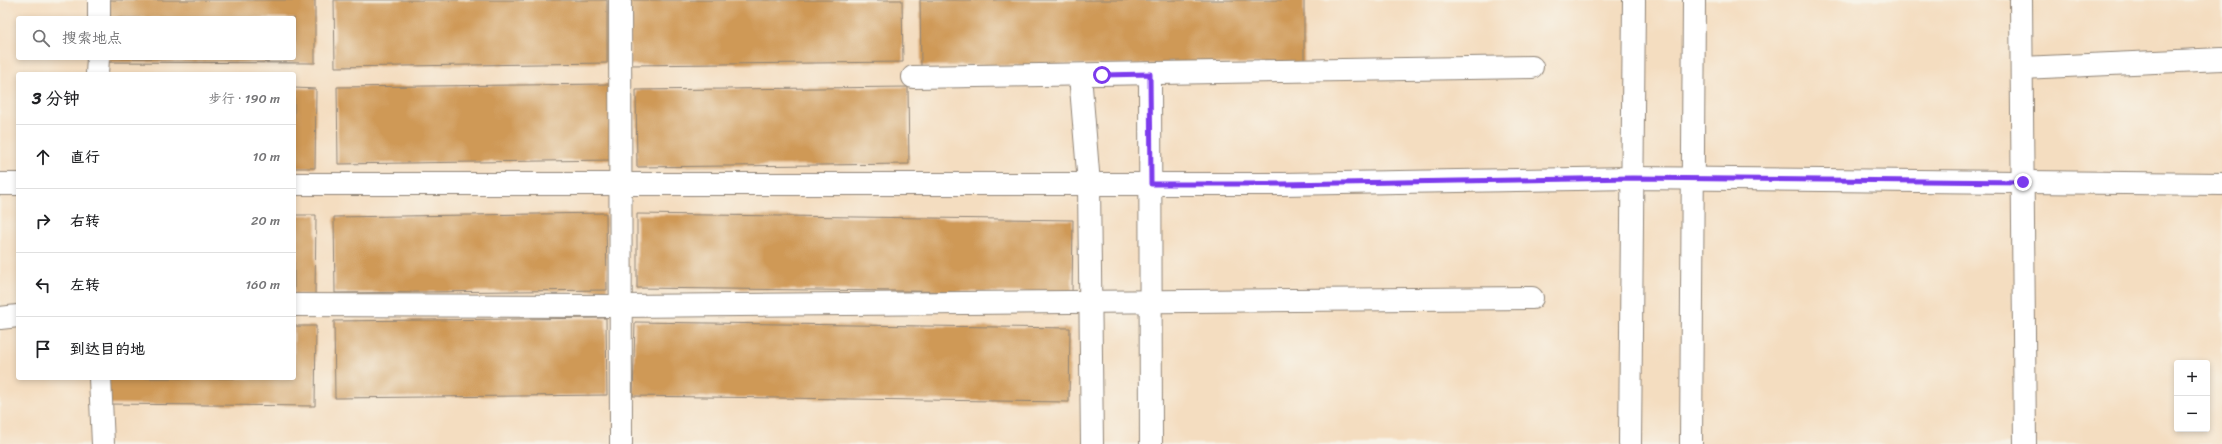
<!DOCTYPE html>
<html lang="zh">
<meta charset="utf-8">
<style>
body{margin:0;font-family:Sriracha,"LXGW WenKai TC",sans-serif;background:#f2f2f2;color:#202124}
.controls{position:absolute;right:12px;bottom:12px;display:grid;overflow:hidden;border-radius:4px;box-shadow:0 2px 6px #0003}
.controls button{width:36px;height:36px;display:grid;place-items:center;padding:0;border:0;border-bottom:1px solid #e0e0e0;background:#fff;color:#202124;font:20px sans-serif}
.stop{position:absolute;width:12px;height:12px;margin:-9px;border:3px solid #7c3aed;border-radius:50%;background:#fff}
.stop.end{background:#7c3aed;border-color:#fff;box-shadow:0 1px 4px #0008}
.list{margin:0;padding:0;list-style:none}
h2{display:flex;justify-content:space-between;align-items:center;height:52px;margin:0;padding:0 16px;font-size:17px}
h2 small{font-size:13px;font-weight:400;color:#757577}
.list li{display:grid;grid-template-columns:26px 1fr auto;gap:12px;align-items:center;box-sizing:border-box;height:64px;padding:0 16px;border-top:1px solid #e0e0e0}
.list b{display:block;font-size:15px;white-space:nowrap}
.list em{font-size:13px;font-style:normal;color:#757577}
.icon{flex:none;width:22px;height:22px;fill:none;stroke:currentColor;stroke-width:2;stroke-linecap:round;stroke-linejoin:round}
.map{position:relative;flex:none;width:2222px;height:444px;overflow:hidden}
.search{position:absolute;background:#fff;box-shadow:0 2px 6px #0003;left:16px;top:16px;width:280px;height:44px;display:flex;align-items:center;gap:10px;box-sizing:border-box;padding:0 14px;border-radius:4px;color:#757577;font-size:15px}
.panel{position:absolute;background:#fff;box-shadow:0 2px 6px #0003;left:16px;top:72px;width:280px;height:308px;border-radius:4px}
.map>svg:first-child{display:block}
.building{fill:#cf9957}
.lines{fill:none;stroke-linecap:round;stroke-linejoin:round}
.minor-casing{stroke:#908476;stroke-width:24}
.tertiary-casing{stroke:#908476;stroke-width:24}
.minor{stroke:#fff;stroke-width:22}
.tertiary{stroke:#fff;stroke-width:22}
.route{stroke:#7c3aed;stroke-width:5}
</style>
<div class="map">
<svg width="2222" height="444" viewBox="0 0 2222 444">
<rect width="100%" height="100%" fill="#f7f3e8"/>
<filter id="ink" filterUnits="userSpaceOnUse"><feTurbulence type="fractalNoise" baseFrequency=".025" numOctaves="2"/><feDisplacementMap in="SourceGraphic" scale="8" xChannelSelector="R" yChannelSelector="G"/><feConvolveMatrix kernelMatrix="1 2 1 2 8 2 1 2 1" color-interpolation-filters="sRGB"/></filter>
<filter id="wash" filterUnits="userSpaceOnUse"><feTurbulence type="fractalNoise" baseFrequency=".012" numOctaves="4" result="noise"/><feDisplacementMap in="SourceGraphic" scale="16" xChannelSelector="R" yChannelSelector="G"/><feGaussianBlur stdDeviation="0.9" result="paint"/><feColorMatrix in="noise" values="0 0 0 0 0 0 0 0 0 0 0 0 0 0 0 0 0 1.4 0 .05"/><feComposite in="paint" operator="in"/></filter>
<g filter="url(#wash)">
<rect width="100%" height="100%" fill="#f4ddc0"/>
<g id="blocks">
<g class="building">
<polygon points="109,0 315,0 315,63 108,62 108,58 294,58 294,18 109,18"/>
<polygon points="334,0 607,0 607,63 335,67"/>
<polygon points="629,0 902,0 903,62 630,65"/>
<polygon points="920,0 1304,0 1304,63 921,66"/>
<polygon points="610,84 611,160 338,164 337,87"/>
<polygon points="908,87 909,164 637,167 636,90"/>
<polygon points="294,88 316,89 315,168 294,168"/>
<polygon points="606,213 607,290 335,293 334,217"/>
<polygon points="637,214 1073,220 1072,293 637,288"/>
<polygon points="294,215 316,215 315,295 294,294"/>
<polygon points="606,318 607,395 335,398 334,321"/>
<polygon points="635,322 1070,328 1069,402 633,396"/>
<polygon points="294,326 316,326 315,406 108,404 109,378 294,378"/>
</g>
</g>
</g>
<g filter="url(#ink)">
<use href="#blocks" fill-opacity="0" stroke="#908476" stroke-width="1"/>
<g class="lines">
<defs>
<g id="minor">
<polyline points="620,0 621,444"/>
<polyline points="2021,0 2025,444"/>
<polyline points="99,18 99,0"/>
<polyline points="2022,68 2222,59"/>
<polyline points="97,74 98,58"/>
<polyline points="1150,74 1151,444"/>
<polyline points="1080,75 1089,184 1092,444"/>
<polyline points="913,77 1532,67"/>
<polyline points="0,184 18,184"/>
<polyline points="294,184 1282,184 1632,178 2222,184"/>
<polyline points="294,305 620,306 1532,298"/>
<polyline points="0,318 18,316"/>
<polyline points="100,378 103,444"/>
</g>
<g id="tertiary">
<polyline points="1630,444 1634,0"/>
<polyline points="1691,444 1694,0"/>
</g>
</defs>
<use href="#minor" class="minor-casing"/>
<use href="#tertiary" class="tertiary-casing"/>
<use href="#minor" class="minor"/>
<use href="#tertiary" class="tertiary"/>
</g>
</g>
<g class="lines" filter="url(#ink)">
<polyline class="route" points="1102,75 1150,74 1151,184 1282,184 1632,178 2023,182"/>
</g>
</svg>
<div class="controls">
<button>+</button>
<button>−</button>
</div>
<div class="stop" style="left:1102px;top:75px"></div>
<div class="stop end" style="left:2023px;top:182px"></div>
<div class="search"><svg class="icon" aria-label="search" viewBox="0 0 24 24"><circle cx="10" cy="10" r="6"/><path d="M15 15l6 6"/></svg>搜索地点</div>
<section class="panel">
<h2>3 分钟<small>步行 · 190 m</small></h2>
<ul class="list">
<li><svg class="icon" aria-label="ahead" viewBox="0 0 24 24"><path d="M12 20V5M6 11l6-6 6 6"/></svg><div><b>直行</b></div><em>10 m</em></li>
<li><svg class="icon" aria-label="right" viewBox="0 0 24 24"><path d="M7 20v-9h11M14 6l5 5-5 5"/></svg><div><b>右转</b></div><em>20 m</em></li>
<li><svg class="icon" aria-label="left" viewBox="0 0 24 24"><path d="M17 20v-9H6M10 6l-5 5 5 5"/></svg><div><b>左转</b></div><em>160 m</em></li>
<li><svg class="icon" aria-label="arrive" viewBox="0 0 24 24"><path d="M6 21V4h12l-3 4 3 4H6"/></svg><div><b>到达目的地</b></div></li>
</ul>
</section>
</div>
